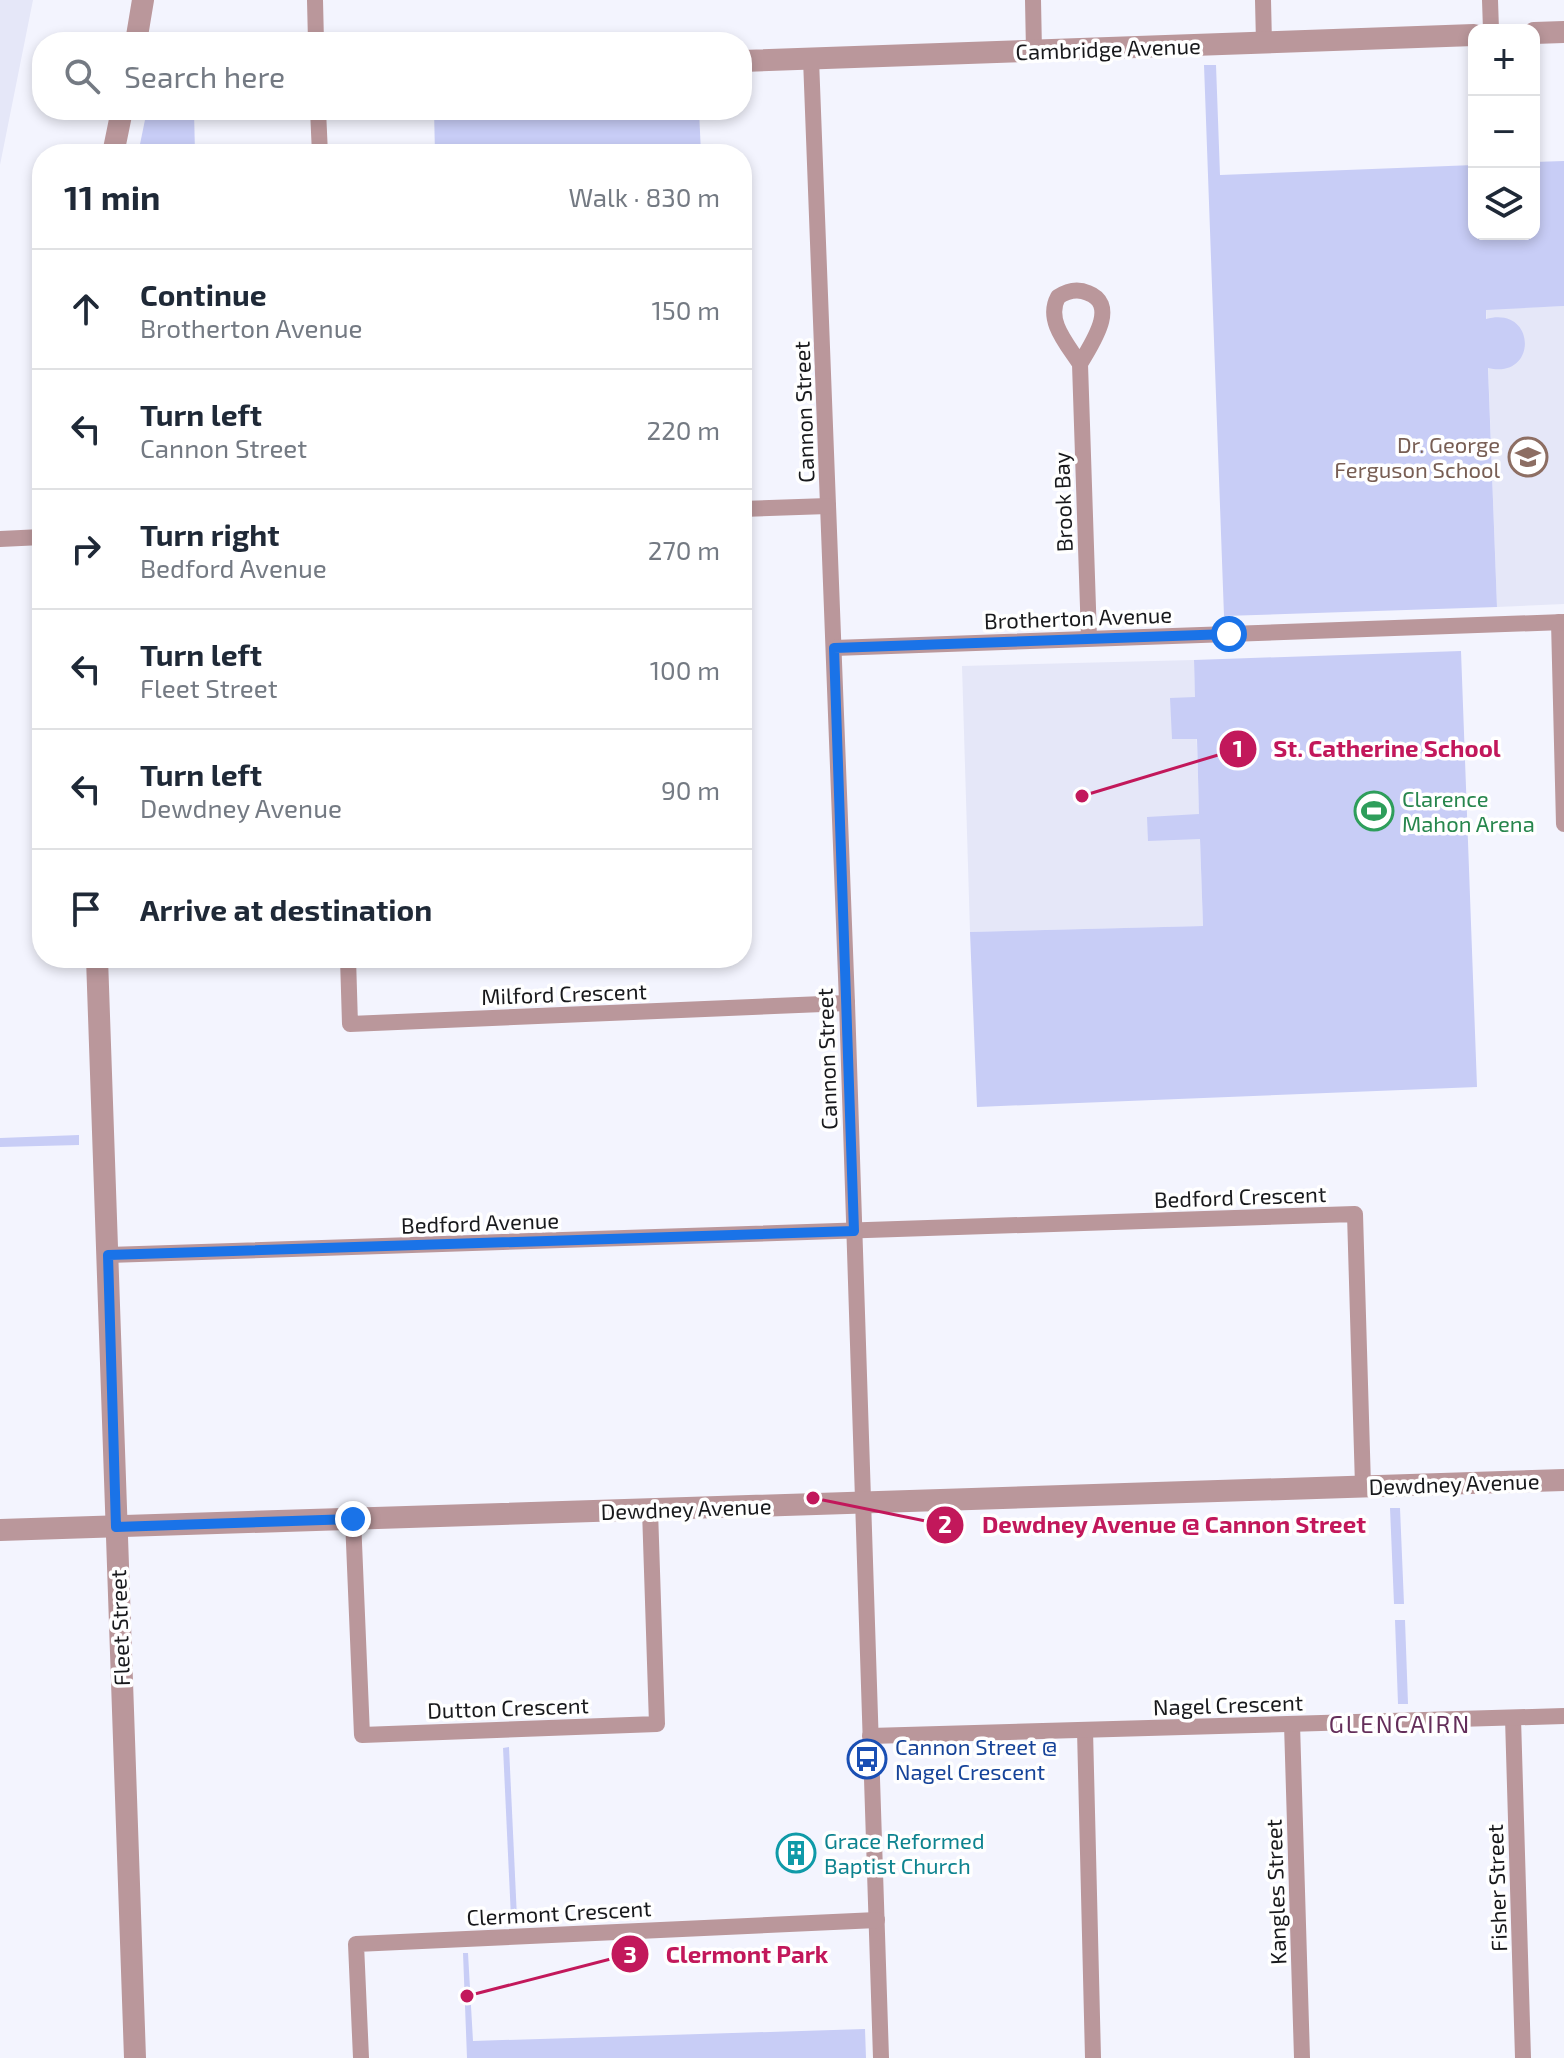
<!DOCTYPE html>
<meta charset="utf-8">
<style>
body{margin:0;font-family:"Exo 2",sans-serif;background:#f6f6f7;color:#1f2937}
.controls{position:absolute;right:24px;top:24px;display:grid;overflow:hidden;border-radius:16px;box-shadow:0 4px 12px #0003}
.controls button{width:72px;height:72px;display:grid;place-items:center;padding:0;border:0;border-bottom:2px solid #e0e1e3;background:#fff;color:#1f2937;font:40px sans-serif}
.stop{position:absolute;width:24px;height:24px;margin:-18px;border:6px solid #1a73e8;border-radius:50%;background:#fff}
.stop.end{background:#1a73e8;border-color:#fff;box-shadow:0 2px 8px #0008}
.list{margin:0;padding:0;list-style:none}
h2{display:flex;justify-content:space-between;align-items:center;height:104px;margin:0;padding:0 32px;font-size:34px}
h2 small{font-size:26px;font-weight:400;color:#747a83}
.list li{display:grid;grid-template-columns:52px 1fr auto;gap:24px;align-items:center;box-sizing:border-box;height:120px;padding:0 32px;border-top:2px solid #e0e1e3}
.list b{display:block;font-size:30px;white-space:nowrap}
.list p{margin:0;font-size:26px;white-space:nowrap;color:#747a83}
.list em{font-size:26px;font-style:normal;color:#747a83}
.icon{flex:none;width:44px;height:44px;fill:none;stroke:currentColor;stroke-width:2;stroke-linecap:round;stroke-linejoin:round}
.map{position:relative;flex:none;width:1564px;height:2058px;overflow:hidden}
.search{position:absolute;background:#fff;box-shadow:0 4px 12px #0003;left:32px;top:32px;width:720px;height:88px;display:flex;align-items:center;gap:20px;box-sizing:border-box;padding:0 28px;border-radius:32px;color:#747a83;font-size:30px}
.panel{position:absolute;background:#fff;box-shadow:0 4px 12px #0003;left:32px;top:144px;width:720px;height:824px;border-radius:32px}
.map>svg:first-child{display:block}
.built{fill:#e5e7f8}
.green{fill:#c8cdf6}
.lines{fill:none;stroke-linecap:round;stroke-linejoin:round}
.minor{stroke:#ba979b;stroke-width:16}
.tertiary{stroke:#ba979b;stroke-width:22}
.route{stroke:#1a73e8;stroke-width:10}
.labels{text-anchor:middle;dominant-baseline:central;stroke-width:7;stroke-linejoin:round;paint-order:stroke}
.street-label{font-size:22px;fill:#18191c;stroke:#fff}
.education-label{font-size:22px;fill:#785e54;stroke:#fff;text-anchor:end}
.leisure-label{font-size:22px;fill:#27864d;stroke:#fff;text-anchor:start}
.transit-label{font-size:22px;fill:#164399;stroke:#fff;text-anchor:start}
.culture-label{font-size:22px;fill:#0d838f;stroke:#fff;text-anchor:start}
.neighbourhood-label{font-size:24px;letter-spacing:2px;fill:#642e5a;stroke:#fff}
.leader{fill:none;stroke:#c2185b;stroke-width:3}
.callout-dot{fill:#c2185b;stroke:#fff;stroke-width:3}
.mark-label{font-size:24px;text-anchor:middle;font-weight:bold;fill:#fff}
.callout-label{font-size:24px;text-anchor:middle;font-weight:bold;fill:#c2185b;stroke:#fff;stroke-width:7;stroke-linejoin:round;paint-order:stroke}
</style>
<div class="map">
<svg width="1564" height="2058" viewBox="0 0 1564 2058">
<rect width="100%" height="100%" fill="#f3f4fe"/>
<g class="built">
<polygon points="0,0 33,0 0,165"/>
<polygon points="1564,306 1564,604 1497,607 1486,309"/>
<polygon points="1194,660 1203,926 970,932 962,666"/>
</g>
<g class="green">
<path d="M1204,65H1216L1220,175L1474,165V234H1534V162L1564,161V306L1486,310V319C1537,305 1538,380 1488,368L1497,607L1224,616Z"/>
<polygon points="147,110 194,110 195,154 138,154"/>
<polygon points="434,110 699,110 701,154 435,154"/>
<polygon points="1461,651 1477,1087 977,1107 970,932 1203,926 1200,839 1148,841 1147,817 1199,814 1197,739 1172,739 1170,698 1195,697 1194,660"/>
<polygon points="79,1135 79,1145 0,1147 0,1138"/>
<polygon points="1390,1508 1400,1508 1404,1604 1394,1604"/>
<polygon points="1395,1620 1405,1620 1408,1704 1398,1704"/>
<polygon points="509,1747 517,1918 511,1918 503,1748"/>
<polygon points="463,1953 468,1953 473,2041 865,2029 866,2058 467,2058"/>
</g>
<g class="lines">
<g class="minor">
<polyline points="315,0 316,42"/>
<polyline points="1033,0 1034,51"/>
<polyline points="1263,0 1264,43"/>
<polyline points="1490,0 1491,30"/>
<polyline points="811,59 847,1003 881,2058"/>
<polyline points="318,110 320,154"/>
<path d="M1080,364C1090,346 1120,305 1088,293C1077,288 1067,291 1058,297C1045,321 1068,345 1080,364L1089,638"/>
<polyline points="742,509 828,506"/>
<polyline points="0,539 42,537"/>
<polyline points="1559,622 1564,824"/>
<polyline points="834,648 1564,622"/>
<polyline points="348,958 350,1024 847,1003"/>
<polyline points="108,1255 1355,1214 1363,1486"/>
<polyline points="353,1519 362,1735 657,1724 650,1510"/>
<polyline points="1513,1718 1523,2058"/>
<polyline points="1292,1724 1302,2058"/>
<polyline points="1085,1730 1093,2058"/>
<polyline points="870,1736 1564,1716"/>
<polyline points="361,2058 356,1944 877,1920"/>
</g>
<g class="tertiary">
<polyline points="1534,33 1564,32"/>
<polyline points="136,42 143,0"/>
<polyline points="742,61 1474,35"/>
<polyline points="113,154 122,110"/>
<polyline points="97,958 135,2058"/>
<polyline points="0,1530 1564,1480"/>
</g>
</g>
<g class="lines">
<polyline class="route" points="353,1519 116,1527 108,1255 854,1231 834,648 1229,634"/>
</g>
<defs>
<symbol id="school-ring" viewBox="-11 -11 22 22"><circle r="9.5" fill="#fff" stroke="#8d6e63" stroke-width="1.5"/><path d="M0-5L7-2L0 1L-7-2ZM-4 1L0 2.5L4 1V4Q0 6-4 4Z" fill="#8d6e63"/></symbol>
<symbol id="stadium-ring" viewBox="-11 -11 22 22"><circle r="9.5" fill="#fff" stroke="#2e9e5b" stroke-width="1.5"/><path d="M0-5a6.5 5 0 1 0 0 10a6.5 5 0 1 0 0-10ZM-3.5-1.8h7v3.6h-7Z" fill="#2e9e5b"/></symbol>
<symbol id="bus-ring" viewBox="-11 -11 22 22"><circle r="9.5" fill="#fff" stroke="#1a4fb4" stroke-width="1.5"/><path d="M-5-6H5V4H4V6H2V4H-2V6H-4V4H-5ZM-3.5-4V0h7V-4ZM-3.5 1.2v1.5H-2V1.2ZM2 1.2v1.5H3.5V1.2Z" fill="#1a4fb4"/></symbol>
<symbol id="building-ring" viewBox="-11 -11 22 22"><circle r="9.5" fill="#fff" stroke="#0f9aa8" stroke-width="1.5"/><path d="M-4-6H4V6H1V3H-1V6H-4ZM-2.5-4.3h1.7v1.8h-1.7ZM.8-4.3h1.7v1.8H.8ZM-2.5-1h1.7V.8h-1.7ZM.8-1h1.7V.8H.8Z" fill="#0f9aa8"/></symbol>
</defs>
<g fill-rule="evenodd">
<use href="#school-ring" x="1506" y="435" width="44" height="44"/>
<use href="#stadium-ring" x="1352" y="789" width="44" height="44"/>
<use href="#bus-ring" x="845" y="1737" width="44" height="44"/>
<use href="#building-ring" x="774" y="1831" width="44" height="44"/>
</g>
<g class="labels">
<g class="street-label">
<text transform="translate(1108 48) rotate(-2)">Cambridge Avenue</text>
<text transform="translate(803 412) rotate(-92)">Cannon Street</text>
<text transform="translate(1062 502) rotate(-92)">Brook Bay</text>
<text transform="translate(1078 617) rotate(-2)">Brotherton Avenue</text>
<text transform="translate(564 993) rotate(-2)">Milford Crescent</text>
<text transform="translate(826 1059) rotate(-92)">Cannon Street</text>
<text transform="translate(1240 1196) rotate(-2)">Bedford Crescent</text>
<text transform="translate(480 1222) rotate(-2)">Bedford Avenue</text>
<text transform="translate(1454 1483) rotate(-2)">Dewdney Avenue</text>
<text transform="translate(686 1508) rotate(-2)">Dewdney Avenue</text>
<text transform="translate(119 1628) rotate(-92)">Fleet Street</text>
<text transform="translate(1228 1704) rotate(-2)">Nagel Crescent</text>
<text transform="translate(508 1707) rotate(-2)">Dutton Crescent</text>
<text transform="translate(1496 1888) rotate(-92)">Fisher Street</text>
<text transform="translate(1275 1892) rotate(-92)">Kangles Street</text>
<text transform="translate(559 1912) rotate(-3)">Clermont Crescent</text>
</g>
<g class="education-label">
<text x="1500" y="444">Dr. George<tspan x="1500" dy="25">Ferguson School</tspan></text>
</g>
<g class="leisure-label">
<text x="1402" y="798">Clarence<tspan x="1402" dy="25">Mahon Arena</tspan></text>
</g>
<g class="transit-label">
<text x="895" y="1746">Cannon Street @<tspan x="895" dy="25">Nagel Crescent</tspan></text>
</g>
<g class="culture-label">
<text x="824" y="1840">Grace Reformed<tspan x="824" dy="25">Baptist Church</tspan></text>
</g>
<g class="neighbourhood-label">
<text x="1400" y="1723">GLENCAIRN</text>
</g>
</g>
<path class="leader" d="M1082 796L1238 749M813 1498L945 1525M467 1996L630 1954"/>
<g class="callout-dot">
<circle cx="1082" cy="796" r="8"/>
<circle cx="813" cy="1498" r="8"/>
<circle cx="467" cy="1996" r="8"/>
<circle cx="1238" cy="749" r="20"/>
<circle cx="945" cy="1525" r="20"/>
<circle cx="630" cy="1954" r="20"/>
</g>
<g class="mark-label">
<text x="1238" y="757">1</text>
<text x="945" y="1533">2</text>
<text x="630" y="1963">3</text>
</g>
<g class="callout-label">
<text x="1387" y="757">St. Catherine School</text>
<text x="1174" y="1533">Dewdney Avenue @ Cannon Street</text>
<text x="747" y="1963">Clermont Park</text>
</g>
</svg>
<div class="controls">
<button>+</button>
<button>−</button>
<button><svg class="icon" aria-label="layers" viewBox="0 0 24 24"><path d="M12 4l9 5-9 5-9-5zM3 14l9 5 9-5"/></svg></button>
</div>
<div class="stop" style="left:1229px;top:634px"></div>
<div class="stop end" style="left:353px;top:1519px"></div>
<div class="search"><svg class="icon" aria-label="search" viewBox="0 0 24 24"><circle cx="10" cy="10" r="6"/><path d="M15 15l6 6"/></svg>Search here</div>
<section class="panel">
<h2>11 min<small>Walk · 830 m</small></h2>
<ul class="list">
<li><svg class="icon" aria-label="ahead" viewBox="0 0 24 24"><path d="M12 20V5M6 11l6-6 6 6"/></svg><div><b>Continue</b><p>Brotherton Avenue</p></div><em>150 m</em></li>
<li><svg class="icon" aria-label="left" viewBox="0 0 24 24"><path d="M17 20v-9H6M10 6l-5 5 5 5"/></svg><div><b>Turn left</b><p>Cannon Street</p></div><em>220 m</em></li>
<li><svg class="icon" aria-label="right" viewBox="0 0 24 24"><path d="M7 20v-9h11M14 6l5 5-5 5"/></svg><div><b>Turn right</b><p>Bedford Avenue</p></div><em>270 m</em></li>
<li><svg class="icon" aria-label="left" viewBox="0 0 24 24"><path d="M17 20v-9H6M10 6l-5 5 5 5"/></svg><div><b>Turn left</b><p>Fleet Street</p></div><em>100 m</em></li>
<li><svg class="icon" aria-label="left" viewBox="0 0 24 24"><path d="M17 20v-9H6M10 6l-5 5 5 5"/></svg><div><b>Turn left</b><p>Dewdney Avenue</p></div><em>90 m</em></li>
<li><svg class="icon" aria-label="arrive" viewBox="0 0 24 24"><path d="M6 21V4h12l-3 4 3 4H6"/></svg><div><b>Arrive at destination</b></div></li>
</ul>
</section>
</div>
